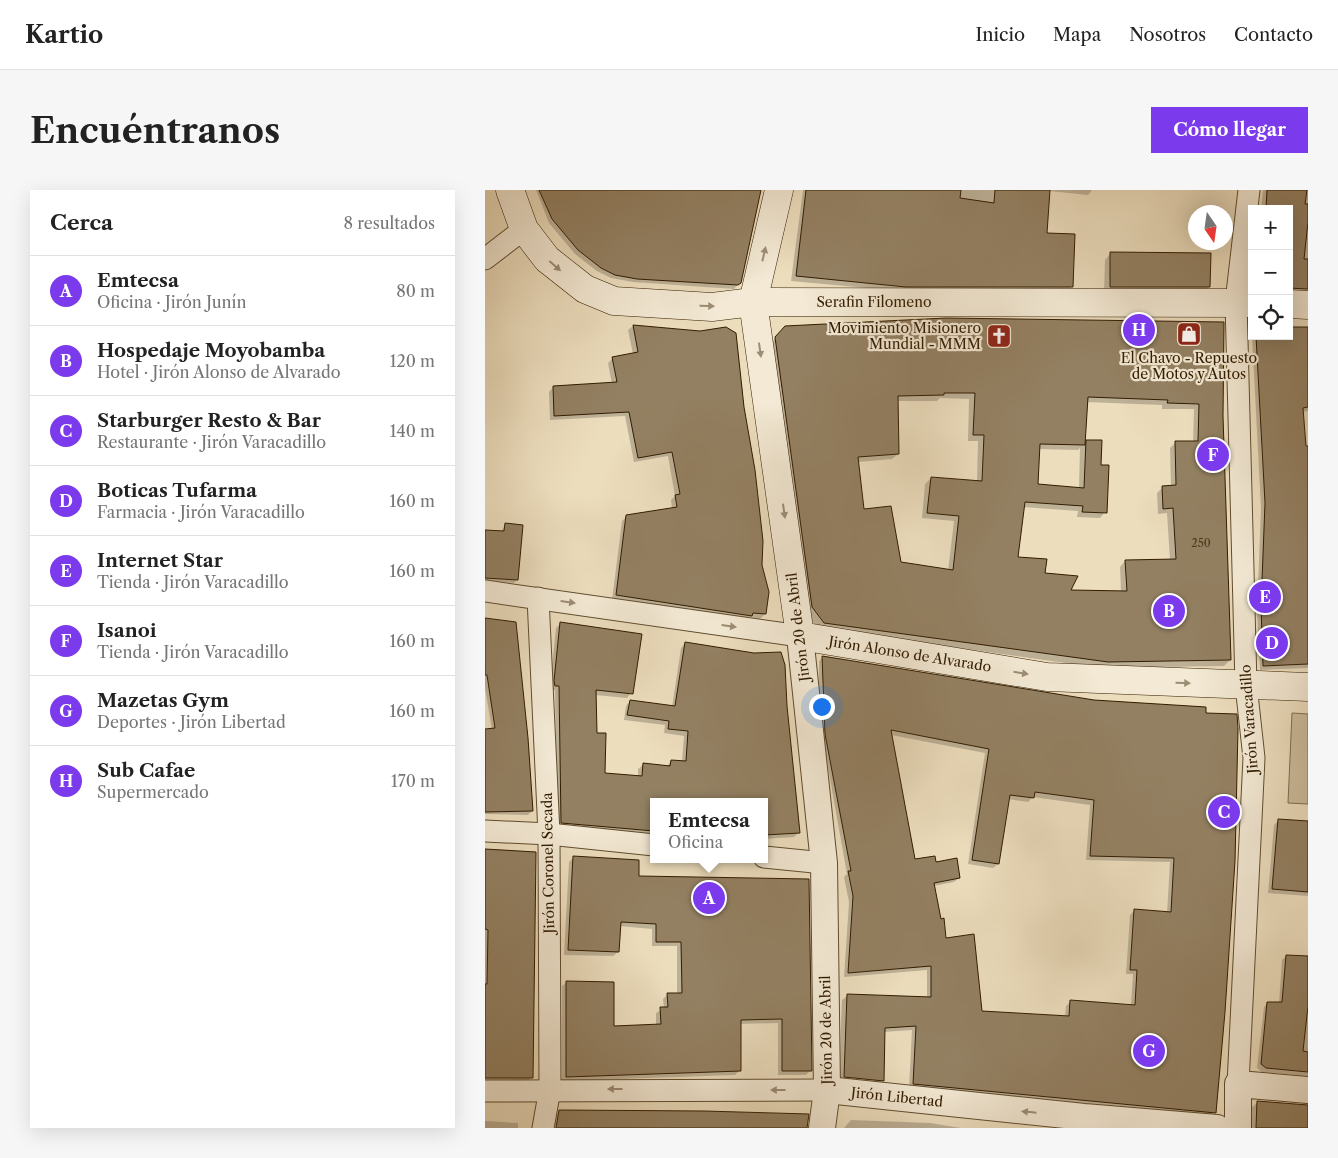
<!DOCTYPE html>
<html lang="es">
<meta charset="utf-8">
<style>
body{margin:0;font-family:"Libre Caslon Text",serif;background:#f6f6f6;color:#222}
.controls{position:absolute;right:15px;top:15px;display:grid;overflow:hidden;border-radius:0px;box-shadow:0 5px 20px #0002}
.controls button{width:45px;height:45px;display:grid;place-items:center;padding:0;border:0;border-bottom:1px solid #e0e0e0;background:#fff;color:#222;font:25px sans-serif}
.compass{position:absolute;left:703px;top:15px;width:45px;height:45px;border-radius:50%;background:#fff;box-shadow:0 5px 20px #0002;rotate:167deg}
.you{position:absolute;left:336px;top:516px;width:18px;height:18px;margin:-12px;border:4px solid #fff;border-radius:50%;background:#1a73e8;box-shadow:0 0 0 8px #1a73e833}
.badge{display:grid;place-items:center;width:32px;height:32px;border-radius:50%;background:#7c3aed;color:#fff;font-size:16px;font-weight:700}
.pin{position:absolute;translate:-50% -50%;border:2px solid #fff;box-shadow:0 1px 5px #0006}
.popup{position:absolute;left:165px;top:608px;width:118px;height:65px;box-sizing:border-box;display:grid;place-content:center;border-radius:0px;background:#fff;filter:drop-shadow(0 1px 4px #0005);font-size:16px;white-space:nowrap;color:#767676}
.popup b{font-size:19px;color:#222}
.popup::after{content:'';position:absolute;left:50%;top:100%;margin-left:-10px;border:10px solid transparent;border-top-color:#fff}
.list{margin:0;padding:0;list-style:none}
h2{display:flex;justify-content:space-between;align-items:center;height:65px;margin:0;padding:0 20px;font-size:21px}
h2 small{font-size:16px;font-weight:400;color:#767676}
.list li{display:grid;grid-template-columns:32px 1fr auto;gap:15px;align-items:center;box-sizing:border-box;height:70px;padding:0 20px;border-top:1px solid #e0e0e0}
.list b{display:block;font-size:19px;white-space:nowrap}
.list p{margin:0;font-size:16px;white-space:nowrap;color:#767676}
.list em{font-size:16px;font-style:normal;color:#767676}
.icon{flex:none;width:28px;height:28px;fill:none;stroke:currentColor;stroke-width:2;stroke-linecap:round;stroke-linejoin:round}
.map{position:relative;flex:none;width:823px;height:938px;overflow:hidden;border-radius:0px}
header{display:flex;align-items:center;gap:30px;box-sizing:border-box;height:70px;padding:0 25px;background:#fff;border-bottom:1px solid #e0e0e0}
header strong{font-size:24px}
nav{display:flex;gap:28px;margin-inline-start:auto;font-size:18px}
.intro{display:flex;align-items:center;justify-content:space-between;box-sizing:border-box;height:120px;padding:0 30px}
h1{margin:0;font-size:35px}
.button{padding:12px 22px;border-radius:0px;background:#7c3aed;color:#fff;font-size:18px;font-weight:700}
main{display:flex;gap:30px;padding:0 30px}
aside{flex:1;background:#fff;border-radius:0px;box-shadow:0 5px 20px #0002}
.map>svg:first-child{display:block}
.green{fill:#ccbc9d;stroke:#7f6c4e}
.shadow{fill:#0003;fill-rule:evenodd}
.building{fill:#938062;stroke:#321c00;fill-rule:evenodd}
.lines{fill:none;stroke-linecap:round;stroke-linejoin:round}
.minor-casing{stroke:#604c2f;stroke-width:23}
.tertiary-casing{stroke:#604c2f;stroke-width:28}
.secondary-casing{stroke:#321c00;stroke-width:29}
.minor{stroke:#f3e9d4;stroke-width:21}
.tertiary{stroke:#f3e9d4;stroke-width:26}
.secondary{stroke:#f3e9d4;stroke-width:28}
.oneway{fill:#9c8d75}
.labels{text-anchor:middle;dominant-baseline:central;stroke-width:4.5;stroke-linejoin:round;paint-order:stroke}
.number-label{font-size:11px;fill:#4a3518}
.street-label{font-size:14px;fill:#321c00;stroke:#f3e9d4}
.poi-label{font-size:14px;fill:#321c00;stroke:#f3e9d4;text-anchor:end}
</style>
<header>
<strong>Kartio</strong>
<nav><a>Inicio</a><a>Mapa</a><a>Nosotros</a><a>Contacto</a></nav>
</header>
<div class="intro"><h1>Encuéntranos</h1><a class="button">Cómo llegar</a></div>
<main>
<aside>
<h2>Cerca<small>8 resultados</small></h2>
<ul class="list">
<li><span class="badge">A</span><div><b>Emtecsa</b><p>Oficina · Jirón Junín</p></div><em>80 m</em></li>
<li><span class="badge">B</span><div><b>Hospedaje Moyobamba</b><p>Hotel · Jirón Alonso de Alvarado</p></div><em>120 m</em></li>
<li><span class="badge">C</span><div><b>Starburger Resto &amp; Bar</b><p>Restaurante · Jirón Varacadillo</p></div><em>140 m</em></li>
<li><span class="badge">D</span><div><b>Boticas Tufarma</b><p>Farmacia · Jirón Varacadillo</p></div><em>160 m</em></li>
<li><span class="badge">E</span><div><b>Internet Star</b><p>Tienda · Jirón Varacadillo</p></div><em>160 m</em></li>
<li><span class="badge">F</span><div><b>Isanoi</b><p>Tienda · Jirón Varacadillo</p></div><em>160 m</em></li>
<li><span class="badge">G</span><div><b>Mazetas Gym</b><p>Deportes · Jirón Libertad</p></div><em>160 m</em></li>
<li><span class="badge">H</span><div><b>Sub Cafae</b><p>Supermercado</p></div><em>170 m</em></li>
</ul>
</aside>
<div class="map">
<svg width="823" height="938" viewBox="0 0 823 938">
<rect width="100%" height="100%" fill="#ecddbd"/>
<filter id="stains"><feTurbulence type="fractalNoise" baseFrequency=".004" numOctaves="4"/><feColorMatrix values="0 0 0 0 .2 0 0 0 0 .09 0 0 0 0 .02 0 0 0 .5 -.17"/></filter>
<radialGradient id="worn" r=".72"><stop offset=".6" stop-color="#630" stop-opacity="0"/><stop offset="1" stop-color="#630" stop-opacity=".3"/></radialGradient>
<polygon class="green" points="807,523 823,524 823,614 803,613"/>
<g class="shadow">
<polygon points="51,0 275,0 255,92 249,99 148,92 126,88 112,81 90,64 64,33"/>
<polygon points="318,0 607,0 603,5 564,1 561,45 587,96 582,102 415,101 306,91"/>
<polygon points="778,0 823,0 823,106 804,104 804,19 776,19"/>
<polygon points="626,63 724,97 718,103 619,103 620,70"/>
<path d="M738,133L736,226L745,470L739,476L616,478L333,438L321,423L285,154L300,137ZM455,208L484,209L483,251H493L492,292L446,288L440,294L437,328L469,331L463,381L415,373L378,321L373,272L407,269L413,264L412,211H452ZM601,212L677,215V219H709L708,252L690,253L685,258L686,297H678L672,303L673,324L682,323L685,370L640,371L635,377L636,402L585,401L531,368L538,317L593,321L592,327L615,328L620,322L615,276L601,251L599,253ZM595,258L594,298L552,295L553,259L593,260Z"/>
<polygon points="148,136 215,142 276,375 280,424 275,429 265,427 261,430 127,410 137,331 142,326 187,319 186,310 190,306 183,266 149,272 140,226 65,230 64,202 68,197 127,194 123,173 128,168 148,164 143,140"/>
<polygon points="823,138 823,221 817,222 820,258 823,258 823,478 775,480 772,421 776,318 767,146 804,146 804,139"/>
<polygon points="20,335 32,390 29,393 0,390 0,341 16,342"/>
<polygon points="0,429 47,621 43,625 0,624 0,541 7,540 0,498"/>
<polygon points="76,433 146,503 142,508 110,505 111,544 119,584 153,587 153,579 158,575 182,576 186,571 197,572 199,546 179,543 180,535 139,530 141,516 145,511 187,517 196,458 200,453 300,516 314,642 309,647 279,649 279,612 169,612 169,646 72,637 70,500 65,500 65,496 71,438"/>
<path d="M338,467L543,502L639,514L720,518L729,922L725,927L424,898L427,840L399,842L398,890L394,895L354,891L357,810L362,806L442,808V780L359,787L364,712L359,687L362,684L334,527V471ZM406,545L500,563L483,674L508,678L513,674L523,609L543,612L548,607L605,615L601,670L685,672L682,723L649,721L645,725L641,784H648L646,816L586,811L581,816L580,827L496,823L460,749L448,696L469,692L474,688L450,674L429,671Z"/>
<polygon points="794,630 823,632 823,706 783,703 789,635"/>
<polygon points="89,667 152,687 323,691 325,881 321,885 293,885 293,833 254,834 255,880 250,885 77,891 77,796 82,792 128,838 171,836 171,823 179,818 178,809 183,804 192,804 192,756 167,756 167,739 134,736 133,762 128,766 79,765 84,672"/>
<polygon points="0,711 46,888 42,892 0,891"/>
<polygon points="801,766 823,768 823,886 777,882 772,878 779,817 783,813 794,813 797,770"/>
<polygon points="773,912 823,915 823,938 764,938 764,920"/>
<polygon points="74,921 322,938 67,938 70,926"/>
<polygon points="366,930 445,933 476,938 359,938"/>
<polygon points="0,931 33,933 33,938 0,938"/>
</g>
<g class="building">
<polygon points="54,0 276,0 256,93 253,95 152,89 130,85 116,78 93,60 67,29"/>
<polygon points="321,0 476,0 475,8 509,13 510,0 565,0 562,43 590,44 588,97 421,97 311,86"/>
<polygon points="782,0 822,0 820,14 823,14 823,32 819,69 823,69 823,99 804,98 804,19 781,19"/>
<polygon points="625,62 726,63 725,97 625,97"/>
<path d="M461,128L739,132L738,226L746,470L623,472L339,433L327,417L290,147L300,136ZM459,203H490L488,245H499L497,291L446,287L442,323L474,326L468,380L416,372L406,316L379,319L373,267L414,264L413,206L459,205ZM603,207L683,210L682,213L714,214L713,251H690L691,295L677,296L678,319L688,318L691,369L640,370L642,401L586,400L593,386L560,383L562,369L533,367L540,312L598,316L597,322L622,323L624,275H616L617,250H601L599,298L553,294L555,254L600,255Z"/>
<polygon points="148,135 215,141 241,137 251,143 259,217 270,280 278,351 277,375 284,402 281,424 268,423 267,426 131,405 141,325 192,317 190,305 195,304 187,262 153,268 144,222 69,226 68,196 132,192 127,167 153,162"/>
<polygon points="804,137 823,137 823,217 818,218 821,256 823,256 823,474 778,476 776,416 780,313 771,146 804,146"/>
<polygon points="20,333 38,335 33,390 0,388 0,340 19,341"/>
<polygon points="0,428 31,432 43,548 48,621 0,622 0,539 10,538 2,485 0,485"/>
<polygon points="75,432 157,444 148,504 111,500 112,543 121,543 120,583 157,586 158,573 185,576 186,570 201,571 203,541 183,539 184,531 142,525 145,510 190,516 200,452 269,463 296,462 300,475 302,516 315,643 279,645 279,612 169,612 169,641 76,633 74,496 70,496 69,491"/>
<path d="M337,466L609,510L721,517V523L752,524L753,539L750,671L740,822L731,923L428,894L431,836L400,838L399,891L359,887L362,804L446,807V776L363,783L368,706L363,681H366L340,544ZM406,540L504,559L487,670L514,674L525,605L549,608L550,602L609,610L605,666L689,668L686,722L649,719L645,780H652L650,815L585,810L584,826L497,821L489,744L461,748L459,728L456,729L449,693L475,688L472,668L451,672L450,666L430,669Z"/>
<polygon points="793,629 823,631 823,702 787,699"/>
<polygon points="0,659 51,662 48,888 0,888 0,794 2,794 3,740 0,739"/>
<polygon points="88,666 154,670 154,686 324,689 327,881 297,881 297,829 256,830 256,881 81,887 81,791 129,792 129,836 176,834 175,817 183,817 182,803 197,803 196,752 171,752 171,734 136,732 134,762 83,760"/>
<polygon points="801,765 823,766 823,816 818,861 823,862 823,882 781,878 776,874 782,812 797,812"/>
<polygon points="772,911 823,915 823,938 771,938"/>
<polygon points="74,920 219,921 324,924 322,938 71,938"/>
</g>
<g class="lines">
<defs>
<g id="minor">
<polyline points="0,69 39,39"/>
<polyline points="0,401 315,446"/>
<polyline points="53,408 64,644 65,899 58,938"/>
<polyline points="0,641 64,644 169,655"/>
<polyline points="279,667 339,673"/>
<polyline points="753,894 769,568 761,495 751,112 764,0"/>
<polyline points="0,901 342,900"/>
</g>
<g id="tertiary">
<polyline points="315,446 339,673 342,900 337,938"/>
<polyline points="342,900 599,927 732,938"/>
<polyline points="753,938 753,894 823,900"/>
</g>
<g id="secondary">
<polyline points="25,0 39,39 62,69 100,99 129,111 227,117 268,112 767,113"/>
<polyline points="294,0 268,112 315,446 562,487 823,497"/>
<polyline points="804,114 823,115"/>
</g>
</defs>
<use href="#minor" class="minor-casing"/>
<use href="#tertiary" class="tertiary-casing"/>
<use href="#secondary" class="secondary-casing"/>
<use href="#minor" class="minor"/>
<use href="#tertiary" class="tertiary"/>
<use href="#secondary" class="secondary"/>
</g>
<defs><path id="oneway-solid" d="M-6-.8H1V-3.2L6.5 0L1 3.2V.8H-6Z" transform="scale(1.25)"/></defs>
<g class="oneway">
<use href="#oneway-solid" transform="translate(279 64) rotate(-77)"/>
<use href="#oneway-solid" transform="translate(70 76) rotate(41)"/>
<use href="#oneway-solid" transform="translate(222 116) rotate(1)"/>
<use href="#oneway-solid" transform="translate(275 160) rotate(82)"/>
<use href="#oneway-solid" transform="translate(299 321) rotate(82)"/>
<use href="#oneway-solid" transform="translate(83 412) rotate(8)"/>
<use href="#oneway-solid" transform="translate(244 436) rotate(8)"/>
<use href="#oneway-solid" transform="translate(536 483) rotate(9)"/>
<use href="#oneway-solid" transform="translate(698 493) rotate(2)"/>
<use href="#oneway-solid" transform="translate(130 899) rotate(-180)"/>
<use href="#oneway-solid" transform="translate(293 900) rotate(-180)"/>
<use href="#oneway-solid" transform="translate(544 922) rotate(-174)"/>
</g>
<defs>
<symbol id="shop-square" viewBox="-11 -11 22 22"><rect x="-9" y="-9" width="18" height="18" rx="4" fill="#8f2418" stroke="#f3e9d4"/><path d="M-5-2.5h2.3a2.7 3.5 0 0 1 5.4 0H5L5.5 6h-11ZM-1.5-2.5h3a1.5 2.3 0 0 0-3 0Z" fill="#fff"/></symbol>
<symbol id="church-square" viewBox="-11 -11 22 22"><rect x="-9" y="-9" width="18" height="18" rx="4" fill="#8f2418" stroke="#f3e9d4"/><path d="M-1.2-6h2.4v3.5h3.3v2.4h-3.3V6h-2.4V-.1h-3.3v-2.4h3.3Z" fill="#fff"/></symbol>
</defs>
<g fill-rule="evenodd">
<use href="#shop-square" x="690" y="130" width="28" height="28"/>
<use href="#church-square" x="500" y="132" width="28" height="28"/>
</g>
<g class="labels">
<g class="number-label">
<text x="716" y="353">250</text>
</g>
<g class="street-label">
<text x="389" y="112">Serafin Filomeno</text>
<text transform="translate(313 437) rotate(-97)">Jirón 20 de Abril</text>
<text transform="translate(425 464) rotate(9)">Jirón Alonso de Alvarado</text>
<text transform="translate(764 529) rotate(-94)">Jirón Varacadillo</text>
<text transform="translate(63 673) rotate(-91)">Jirón Coronel Secada</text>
<text transform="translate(341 840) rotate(-91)">Jirón 20 de Abril</text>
<text transform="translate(412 907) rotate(6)">Jirón Libertad</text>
</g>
<g class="poi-label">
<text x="496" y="138">Movimiento Misionero<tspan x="496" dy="16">Mundial - MMM</tspan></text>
<text x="704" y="168" text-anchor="middle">El Chavo - Repuesto<tspan x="704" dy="16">de Motos y Autos</tspan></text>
</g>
</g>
<rect width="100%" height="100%" filter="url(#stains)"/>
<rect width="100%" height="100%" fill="url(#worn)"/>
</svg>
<div class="controls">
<button>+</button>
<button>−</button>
<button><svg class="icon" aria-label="locate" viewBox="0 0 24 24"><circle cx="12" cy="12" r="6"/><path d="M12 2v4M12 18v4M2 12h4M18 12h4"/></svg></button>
</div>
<svg class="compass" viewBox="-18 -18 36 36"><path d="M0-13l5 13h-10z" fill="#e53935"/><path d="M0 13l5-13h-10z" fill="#767676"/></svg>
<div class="you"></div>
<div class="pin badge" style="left:224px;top:708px">A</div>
<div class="popup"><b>Emtecsa</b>Oficina</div>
<div class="pin badge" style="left:684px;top:421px">B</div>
<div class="pin badge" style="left:739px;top:622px">C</div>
<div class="pin badge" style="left:787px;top:453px">D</div>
<div class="pin badge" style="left:780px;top:407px">E</div>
<div class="pin badge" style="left:728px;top:265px">F</div>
<div class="pin badge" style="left:664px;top:861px">G</div>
<div class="pin badge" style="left:654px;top:140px">H</div>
</div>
</main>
